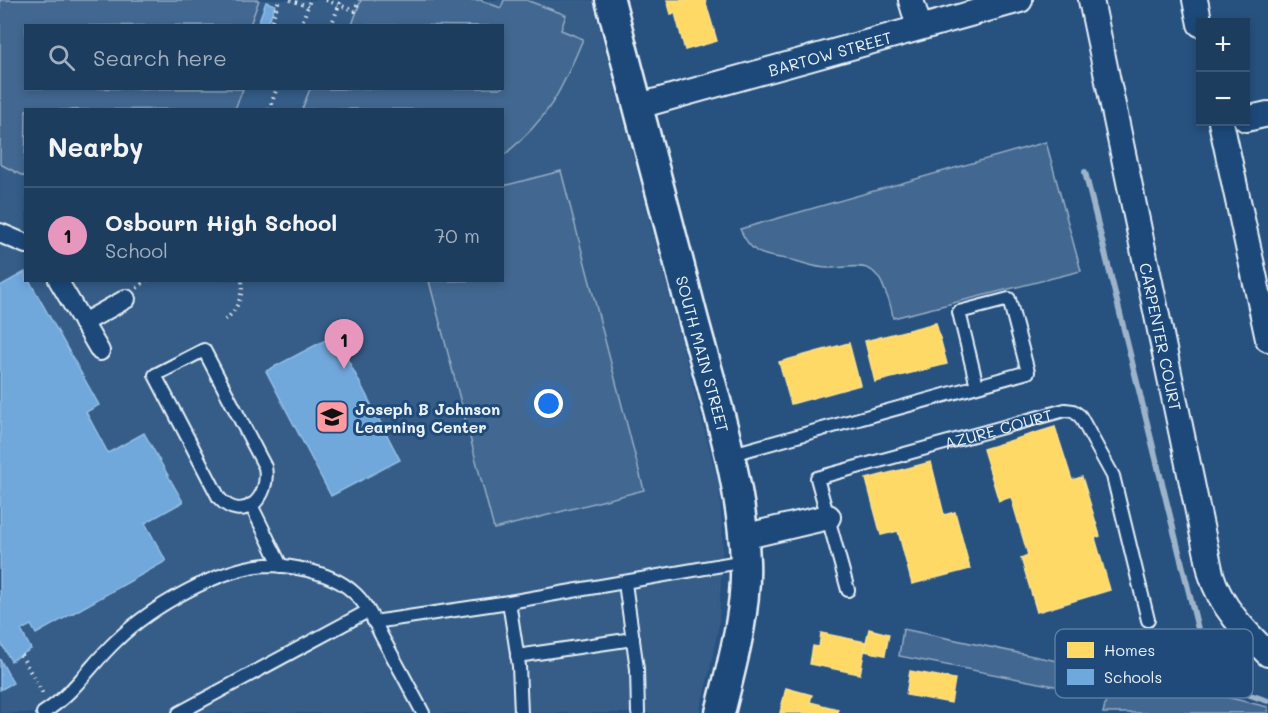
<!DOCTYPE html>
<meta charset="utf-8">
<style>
body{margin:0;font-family:Mali,sans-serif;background:#2a4868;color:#f1f3f6}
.controls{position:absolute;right:18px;top:18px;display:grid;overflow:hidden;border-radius:0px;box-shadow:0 3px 9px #0003}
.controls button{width:54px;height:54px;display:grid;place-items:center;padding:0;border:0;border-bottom:2px solid #3b5674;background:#1d3d5f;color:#f1f3f6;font:30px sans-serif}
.you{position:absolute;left:549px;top:404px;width:21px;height:21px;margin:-15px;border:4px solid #fff;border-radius:50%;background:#1a73e8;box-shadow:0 0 0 9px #1a73e833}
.badge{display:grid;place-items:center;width:39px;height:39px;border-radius:50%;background:#e797bd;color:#111;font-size:20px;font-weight:700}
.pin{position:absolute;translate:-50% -50px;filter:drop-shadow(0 2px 3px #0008)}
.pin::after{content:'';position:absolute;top:32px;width:21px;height:18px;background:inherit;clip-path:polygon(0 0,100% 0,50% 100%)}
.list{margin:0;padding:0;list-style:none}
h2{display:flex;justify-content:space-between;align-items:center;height:78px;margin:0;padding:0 24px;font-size:26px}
h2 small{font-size:20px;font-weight:400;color:#a0aebd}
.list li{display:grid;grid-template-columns:39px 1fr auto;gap:18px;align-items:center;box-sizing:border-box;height:96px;padding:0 24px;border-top:2px solid #3b5674}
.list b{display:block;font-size:22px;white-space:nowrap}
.list p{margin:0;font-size:20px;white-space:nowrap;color:#a0aebd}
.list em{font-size:20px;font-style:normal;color:#a0aebd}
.icon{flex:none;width:33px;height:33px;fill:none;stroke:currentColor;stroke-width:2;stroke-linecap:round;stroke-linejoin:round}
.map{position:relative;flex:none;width:1268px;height:713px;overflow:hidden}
.search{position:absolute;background:#1d3d5f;box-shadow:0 3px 9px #0003;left:24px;top:24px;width:480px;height:66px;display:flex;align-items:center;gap:15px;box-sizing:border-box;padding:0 21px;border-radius:0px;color:#a0aebd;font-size:22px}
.panel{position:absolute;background:#1d3d5f;box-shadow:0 3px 9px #0003;left:24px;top:108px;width:480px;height:174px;border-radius:0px}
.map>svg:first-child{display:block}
.built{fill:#355d88;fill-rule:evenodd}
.green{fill:#436891;stroke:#96acc4;stroke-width:1.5}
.homes{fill:#ffd966;stroke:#f8e092;stroke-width:1.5}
.schools{fill:#6fa8dc;stroke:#93bee4;stroke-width:1.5}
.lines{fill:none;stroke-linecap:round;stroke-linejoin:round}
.stream{stroke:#9db3c9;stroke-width:6}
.service-casing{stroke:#e8f1f8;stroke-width:16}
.pedestrian-casing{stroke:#e8f1f8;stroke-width:22}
.minor-casing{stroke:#e8f1f8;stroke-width:28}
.tertiary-casing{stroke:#e8f1f8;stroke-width:33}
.path{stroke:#e8f1f8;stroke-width:4;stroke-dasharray:1.5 4.5;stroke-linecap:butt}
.service{stroke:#1f4a7a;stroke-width:12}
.pedestrian{stroke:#1f4a7a;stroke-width:18}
.minor{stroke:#1f4a7a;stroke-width:24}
.tertiary{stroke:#1f4a7a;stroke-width:28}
.labels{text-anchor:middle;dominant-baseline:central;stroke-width:6;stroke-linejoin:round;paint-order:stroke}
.street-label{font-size:16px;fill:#e8f1f8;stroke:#1f4a7a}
.poi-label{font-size:16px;font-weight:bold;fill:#e8f1f8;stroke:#1f4a7a;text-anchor:start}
.key{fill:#1f4a7a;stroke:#5b7ca0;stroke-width:1.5}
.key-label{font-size:16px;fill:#e8f1f8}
</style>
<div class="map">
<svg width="1268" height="713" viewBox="0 0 1268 713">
<rect width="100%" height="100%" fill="#27517f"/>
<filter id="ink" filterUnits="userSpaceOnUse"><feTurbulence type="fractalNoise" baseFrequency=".0167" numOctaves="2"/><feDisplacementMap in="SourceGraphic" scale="12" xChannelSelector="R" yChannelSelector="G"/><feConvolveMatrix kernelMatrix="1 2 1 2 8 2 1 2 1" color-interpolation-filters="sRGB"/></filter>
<g filter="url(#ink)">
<path class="built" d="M0,0H592L719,486L723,533L719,624L710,670L699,713H0ZM26,26H502V88H26ZM26,110H502V280H26Z"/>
<g class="green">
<polygon points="0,0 259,0 250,25 26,26 26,88 243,89 235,109 26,110 25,177 0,164"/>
<path d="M361,0H480L501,8L504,0H526L566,15L561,30L583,39C561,92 549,118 503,156L502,110L302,109L310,89L502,88V26L352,25Z"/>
<path d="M1046,142L1081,271L893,318C892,308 889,300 885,291C874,258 856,268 828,268C817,268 807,264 796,261C769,254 754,261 740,229Z"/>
<polygon points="561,171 644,490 494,529 429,281 502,280 503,186"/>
<polygon points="903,629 1201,691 1268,707 1268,713 1103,713 1107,696 899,656"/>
</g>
<g class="homes">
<polygon points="667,0 705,0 717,41 685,50 675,13 671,14"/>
<polygon points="936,323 947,364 875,382 865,341"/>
<polygon points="849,343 860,385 791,404 779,362"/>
<polygon points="1055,427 1072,480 1082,477 1100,536 1095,538 1110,590 1037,612 1021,558 1028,555 1011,497 999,501 983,449"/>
<polygon points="931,462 944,515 955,512 970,569 912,584 898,531 881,535 866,479"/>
<polygon points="869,629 889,634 885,655 864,651"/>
<polygon points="821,633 866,642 860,674 810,664 813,646 819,647"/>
<polygon points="910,671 955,679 951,703 906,695"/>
<polygon points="786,688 812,695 810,702 838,709 837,713 780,713"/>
</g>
<g class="schools">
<polygon points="266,2 275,5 267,26 257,26"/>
<polygon points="25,272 26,280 29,280 99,405 86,412 108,453 144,433 183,502 145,523 166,561 36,634 31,625 21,630 31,649 11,661 0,641 0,286"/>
<polygon points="335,335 400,460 331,496 266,371"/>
<polygon points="0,659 13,683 0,690"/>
</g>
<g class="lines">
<path class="stream" d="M1085,172L1202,645C1217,686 1229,688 1268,701"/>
<defs>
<g id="service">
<path d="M204,350L265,467C271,499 242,524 219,498L155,375Z"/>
<polyline points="729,455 1028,372 1009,299 959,312 977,386"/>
<polyline points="251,505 281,566"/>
<polyline points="625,583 637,669 638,713"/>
<path id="s1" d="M848,590L817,478L1065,410L1073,411L1080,416L1113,476L1148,620"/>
<polyline points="509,602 519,666 521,713"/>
<polyline points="374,622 509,602 745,561"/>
<polyline points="517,656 633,639"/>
<path d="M43,713C76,692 90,665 117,640C151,607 219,568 266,565C280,565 294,567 307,570C323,574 340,580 352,591C366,602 374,621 382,637C396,662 410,688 423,713"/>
<polyline points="179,713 368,611"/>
</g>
<g id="pedestrian">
<polyline points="0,233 26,244"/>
<polyline points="58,280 100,351"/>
<polyline points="83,323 126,299"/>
</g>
<g id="minor">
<polyline points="911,0 919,27"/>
<path id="s2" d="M1091,0L1211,574C1220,606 1245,631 1268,654"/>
<polyline points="1195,0 1200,24"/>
<path id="s3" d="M639,106L1020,0"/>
<polyline points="1246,119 1268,114"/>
<polyline points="1221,122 1268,339"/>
<polyline points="743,537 828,517"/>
</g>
<g id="tertiary">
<path id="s4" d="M610,0C639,107 666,214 694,321C715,399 742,480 745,561C747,612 732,664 720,713"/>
</g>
</defs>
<use href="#service" class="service-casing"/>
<use href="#pedestrian" class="pedestrian-casing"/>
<use href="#minor" class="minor-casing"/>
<use href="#tertiary" class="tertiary-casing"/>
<g class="path">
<polyline points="290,0 308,6"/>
<polyline points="326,0 355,11 359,0"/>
<polyline points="270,26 279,0"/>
<polyline points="301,26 310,0"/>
<polyline points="331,26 341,0"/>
<polyline points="269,110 277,88"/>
<polyline points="137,288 147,280"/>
<path d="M225,320C237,310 243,297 242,280"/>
<polyline points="21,655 44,696"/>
</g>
<use href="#service" class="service"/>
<use href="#pedestrian" class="pedestrian"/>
<use href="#minor" class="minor"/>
<use href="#tertiary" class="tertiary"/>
</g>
</g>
<defs>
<symbol id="school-square" viewBox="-11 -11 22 22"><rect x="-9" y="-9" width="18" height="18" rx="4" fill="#ff9aa2" stroke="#1f4a7a"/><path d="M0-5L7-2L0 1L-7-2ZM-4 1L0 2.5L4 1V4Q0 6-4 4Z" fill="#111"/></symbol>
</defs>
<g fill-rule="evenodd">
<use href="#school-square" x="313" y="398" width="38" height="38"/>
</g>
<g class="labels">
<g class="street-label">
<text stroke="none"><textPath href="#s3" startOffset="198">BARTOW STREET</textPath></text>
<text stroke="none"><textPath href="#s2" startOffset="344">CARPENTER COURT</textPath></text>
<text stroke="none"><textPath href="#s4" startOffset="366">SOUTH MAIN STREET</textPath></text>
<text stroke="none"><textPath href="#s1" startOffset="304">AZURE COURT</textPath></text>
</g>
<g class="poi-label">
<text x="355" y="408">Joseph B Johnson<tspan x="355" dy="18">Learning Center</tspan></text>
</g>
</g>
<rect x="1055" y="629" width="198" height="69" rx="9" class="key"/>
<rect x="1067" y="642" width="27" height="16" fill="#ffd966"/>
<rect x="1067" y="669" width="27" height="16" fill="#6fa8dc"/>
<g class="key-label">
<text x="1104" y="656">Homes</text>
<text x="1104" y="683">Schools</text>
</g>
</svg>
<div class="controls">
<button>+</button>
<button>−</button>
</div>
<div class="you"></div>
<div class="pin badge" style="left:344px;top:369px">1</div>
<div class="search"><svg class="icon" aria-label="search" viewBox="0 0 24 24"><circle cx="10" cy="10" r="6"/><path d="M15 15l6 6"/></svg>Search here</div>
<section class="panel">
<h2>Nearby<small></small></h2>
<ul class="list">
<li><span class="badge">1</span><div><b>Osbourn High School</b><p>School</p></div><em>70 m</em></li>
</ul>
</section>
</div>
